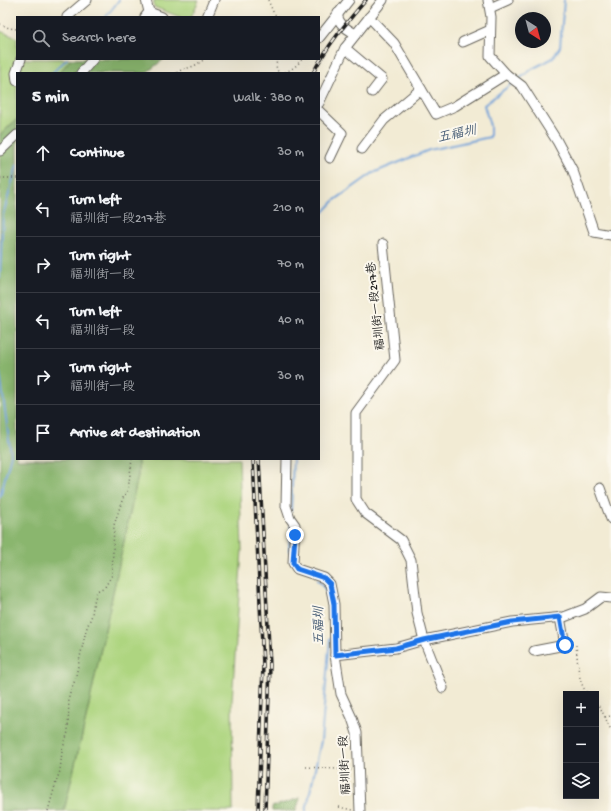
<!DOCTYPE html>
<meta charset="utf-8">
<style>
body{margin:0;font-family:"Gochi Hand","LXGW WenKai TC",sans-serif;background:#242831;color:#f1f3f6}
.controls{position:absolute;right:12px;bottom:12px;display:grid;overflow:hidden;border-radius:0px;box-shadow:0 4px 16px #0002}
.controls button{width:36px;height:36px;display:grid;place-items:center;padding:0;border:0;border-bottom:1px solid #363941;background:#171b24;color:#f1f3f6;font:20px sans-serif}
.compass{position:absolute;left:515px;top:12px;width:36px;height:36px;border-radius:50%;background:#171b24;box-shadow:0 4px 16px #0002;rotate:144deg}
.stop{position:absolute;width:12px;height:12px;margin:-9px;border:3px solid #1a73e8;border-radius:50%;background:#fff}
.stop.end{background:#1a73e8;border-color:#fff;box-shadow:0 1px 4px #0008}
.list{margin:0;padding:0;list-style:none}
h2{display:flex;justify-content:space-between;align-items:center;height:52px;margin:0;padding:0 16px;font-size:17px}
h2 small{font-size:13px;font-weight:400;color:#9ea1a6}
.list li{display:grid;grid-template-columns:26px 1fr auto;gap:12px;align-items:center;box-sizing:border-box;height:56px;padding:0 16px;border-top:1px solid #363941}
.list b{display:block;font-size:15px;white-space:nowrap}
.list p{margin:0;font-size:13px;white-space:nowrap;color:#9ea1a6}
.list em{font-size:13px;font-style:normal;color:#9ea1a6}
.icon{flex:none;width:22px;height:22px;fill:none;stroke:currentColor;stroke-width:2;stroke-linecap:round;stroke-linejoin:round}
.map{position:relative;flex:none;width:611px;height:811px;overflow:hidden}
.search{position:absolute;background:#171b24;box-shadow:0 4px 16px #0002;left:16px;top:16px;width:304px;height:44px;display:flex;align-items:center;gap:10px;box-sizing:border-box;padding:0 14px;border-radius:0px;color:#9ea1a6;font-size:15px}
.panel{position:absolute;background:#171b24;box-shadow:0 4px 16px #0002;left:16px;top:72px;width:304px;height:388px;border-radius:0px}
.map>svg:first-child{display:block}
.green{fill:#aed580;stroke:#65784e}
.forest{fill:#8ab66e;stroke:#536945}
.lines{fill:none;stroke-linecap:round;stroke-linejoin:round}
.stream{stroke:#6da0d9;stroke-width:2}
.minor-casing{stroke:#67645c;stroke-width:11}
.path{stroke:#67645c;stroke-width:1.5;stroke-dasharray:1 3;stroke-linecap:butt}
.minor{stroke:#fff;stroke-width:9}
.rail-casing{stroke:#1c1c1c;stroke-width:3.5}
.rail{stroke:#fbf7ec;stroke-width:2;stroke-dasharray:6;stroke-linecap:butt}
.route{stroke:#1a73e8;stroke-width:5}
.labels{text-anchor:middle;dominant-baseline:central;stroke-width:4;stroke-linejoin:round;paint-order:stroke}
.street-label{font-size:12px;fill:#1c1c1c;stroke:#fbf7ec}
.water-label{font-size:13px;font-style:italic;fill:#405771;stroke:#fbf7ec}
</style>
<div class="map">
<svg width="611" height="811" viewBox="0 0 611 811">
<rect width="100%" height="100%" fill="#fbf7ec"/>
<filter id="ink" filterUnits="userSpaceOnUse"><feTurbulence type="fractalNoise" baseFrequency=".025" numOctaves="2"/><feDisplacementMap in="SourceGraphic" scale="8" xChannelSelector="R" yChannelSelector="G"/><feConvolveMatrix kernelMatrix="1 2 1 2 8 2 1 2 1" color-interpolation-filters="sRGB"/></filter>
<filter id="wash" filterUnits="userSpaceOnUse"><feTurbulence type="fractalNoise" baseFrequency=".012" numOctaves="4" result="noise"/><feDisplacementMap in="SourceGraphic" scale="16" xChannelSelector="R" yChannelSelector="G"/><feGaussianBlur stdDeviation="0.9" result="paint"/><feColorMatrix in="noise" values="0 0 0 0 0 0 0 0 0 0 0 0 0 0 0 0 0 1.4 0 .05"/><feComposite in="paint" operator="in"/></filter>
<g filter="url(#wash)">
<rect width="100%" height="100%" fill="#f2ebd4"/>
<g class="green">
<polygon points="154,0 199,0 191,17 180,17 154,7"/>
<polygon points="0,31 17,38 17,59 71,59 59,73 17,73 17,119 0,135"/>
<polygon points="138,459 239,459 242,550 232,701 233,811 64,811 87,714 138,476"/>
</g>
<g class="forest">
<polygon points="71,59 164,59 146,73 59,73"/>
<polygon points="17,119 17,459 138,459 138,476 87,714 64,811 0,811 0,135"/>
<polygon points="300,798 296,811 272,811 272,807"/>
</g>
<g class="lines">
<g class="stream">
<polyline points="106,17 119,0"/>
<polyline points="52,73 67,59"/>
<polyline points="518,80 532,69 553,58 560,47 564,0"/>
<polyline points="319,217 335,200 373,173 429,150 490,137 490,126 484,105 514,82"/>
<polyline points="0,277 3,215 17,165"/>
<polyline points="0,373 11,455 0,497"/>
<polyline points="291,511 293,459"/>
<polyline points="289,551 291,524"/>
<path d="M317,580C328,587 329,602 330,614"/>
<polyline points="306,811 321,741 330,638"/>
</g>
</g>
</g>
<g filter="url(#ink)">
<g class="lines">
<defs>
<g id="minor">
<polyline points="488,0 491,17 490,56 506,74 522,86 557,141 573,171 594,232 611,235"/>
<polyline points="490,8 508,0"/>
<polyline points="149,12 162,17"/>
<path d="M338,13C336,23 348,30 356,34"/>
<polyline points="67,17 87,0"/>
<polyline points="145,17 149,12 146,0"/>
<polyline points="207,17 214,0"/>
<polyline points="369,17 394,43 436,114 455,106 506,74"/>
<polyline points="319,38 349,0"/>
<polyline points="463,42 490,30"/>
<polyline points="345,48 382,79 372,92"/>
<polyline points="81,73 93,59"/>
<polyline points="17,81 16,73 21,59"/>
<polyline points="319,103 345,48 383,0"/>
<polyline points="319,111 342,133 330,158"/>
<polyline points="362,149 384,120 421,89"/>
<polyline points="0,151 17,135"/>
<polyline points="383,244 395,360 356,413 356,499 365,513 401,540 411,560 417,613 424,640 443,688"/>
<polyline points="287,459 286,506 290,518 295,525 293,563 297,569 324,578 330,584 334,604 335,655 341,694 352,718 357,733 360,811"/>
<polyline points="600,488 611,519"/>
<polyline points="534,651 565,645 560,617"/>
<polyline points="335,655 396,648 424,640 512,622 564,617 585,609 601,597 611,598"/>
</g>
</defs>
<use href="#minor" class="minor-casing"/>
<g class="path">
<polyline points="268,0 274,14 280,17"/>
<polyline points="0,24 9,28 17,29"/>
<path d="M278,59C275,64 276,69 279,73"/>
<polyline points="177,73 179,71 194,66 205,59"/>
<path d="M281,73C289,72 297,66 302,59"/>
<polyline points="0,178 17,178"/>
<path d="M572,645H576C578,661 577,682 588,694"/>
<polyline points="596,703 601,709 611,730"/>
<polyline points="605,717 611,716"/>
<polyline points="306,767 351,770"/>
<polyline points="339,807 352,810"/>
<polyline points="48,811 56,782 60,771 62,751 68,732 69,696 75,680 86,630 92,615 93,606 97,591 105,587 112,575 114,525 123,498 128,490 132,459"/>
</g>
<use href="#minor" class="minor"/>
<defs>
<g id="rail">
<path d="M313,73C327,46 346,23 366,0"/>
<polyline points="253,459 263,665 258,811"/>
<polyline points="259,459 270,665 265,811"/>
</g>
</defs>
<use href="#rail" class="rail-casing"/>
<use href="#rail" class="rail"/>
</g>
</g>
<g class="lines" filter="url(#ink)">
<polyline class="route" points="295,535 293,563 297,569 324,578 330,584 334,604 335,655 396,648 424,640 512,622 560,617 565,645"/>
</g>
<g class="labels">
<g class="street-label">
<text transform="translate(377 306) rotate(-96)">福圳街一段217巷</text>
<text transform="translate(346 765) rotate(-93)">福圳街一段</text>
</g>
<g class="water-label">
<text transform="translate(457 135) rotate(-12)">五福圳</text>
<text transform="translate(320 626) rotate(-91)">五福圳</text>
</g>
</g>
</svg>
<div class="controls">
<button>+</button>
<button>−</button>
<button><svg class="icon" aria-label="layers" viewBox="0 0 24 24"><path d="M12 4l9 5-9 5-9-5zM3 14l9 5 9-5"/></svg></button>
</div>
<svg class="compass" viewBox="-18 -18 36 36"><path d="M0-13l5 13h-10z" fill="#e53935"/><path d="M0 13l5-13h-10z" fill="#9ea1a6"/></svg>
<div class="stop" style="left:565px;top:645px"></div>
<div class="stop end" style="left:295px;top:535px"></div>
<div class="search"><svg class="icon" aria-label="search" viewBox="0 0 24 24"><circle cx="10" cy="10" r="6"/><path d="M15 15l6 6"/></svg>Search here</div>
<section class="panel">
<h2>5 min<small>Walk · 380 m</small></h2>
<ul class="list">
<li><svg class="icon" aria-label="ahead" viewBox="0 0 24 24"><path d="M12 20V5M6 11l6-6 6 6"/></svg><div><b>Continue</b></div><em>30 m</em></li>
<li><svg class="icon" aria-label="left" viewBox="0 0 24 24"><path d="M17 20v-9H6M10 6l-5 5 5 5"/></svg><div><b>Turn left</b><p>福圳街一段217巷</p></div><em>210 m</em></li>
<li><svg class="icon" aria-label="right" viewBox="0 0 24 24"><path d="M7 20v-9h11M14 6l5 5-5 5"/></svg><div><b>Turn right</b><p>福圳街一段</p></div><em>70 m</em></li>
<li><svg class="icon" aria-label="left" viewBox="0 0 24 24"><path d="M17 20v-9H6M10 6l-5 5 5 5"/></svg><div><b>Turn left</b><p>福圳街一段</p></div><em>40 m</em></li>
<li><svg class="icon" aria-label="right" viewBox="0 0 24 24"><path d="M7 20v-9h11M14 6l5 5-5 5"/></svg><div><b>Turn right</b><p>福圳街一段</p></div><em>30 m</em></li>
<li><svg class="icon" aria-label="arrive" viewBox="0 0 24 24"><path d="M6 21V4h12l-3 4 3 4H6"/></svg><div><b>Arrive at destination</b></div></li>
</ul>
</section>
</div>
